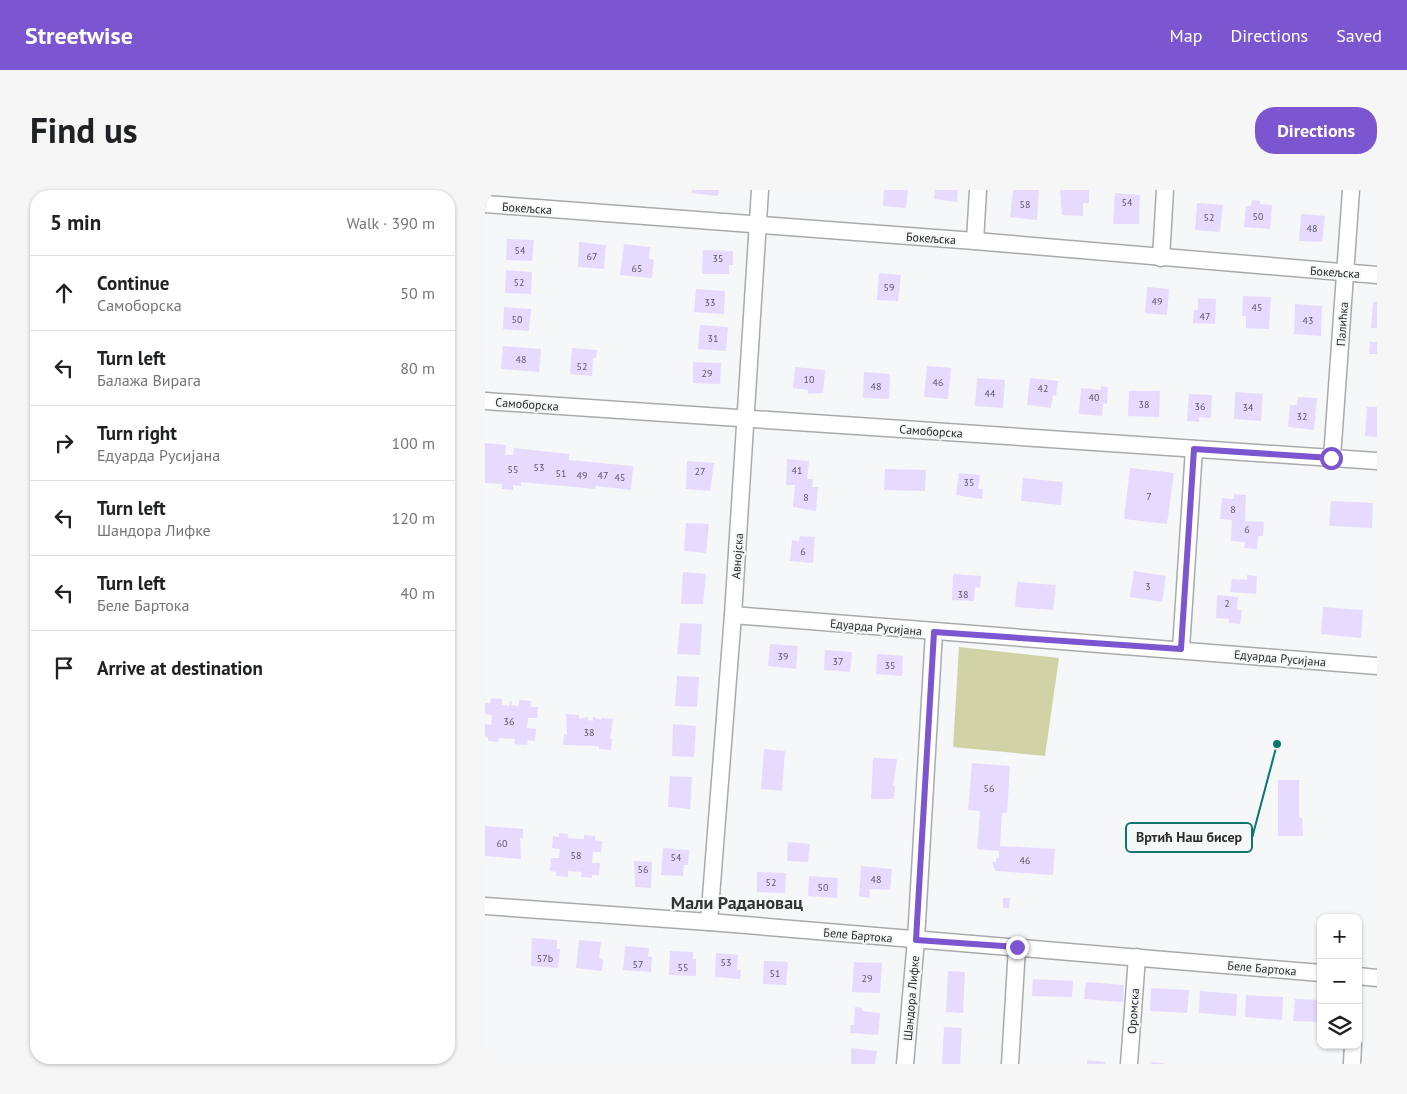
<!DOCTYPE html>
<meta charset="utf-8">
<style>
body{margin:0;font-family:"PT Sans",sans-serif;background:#f6f6f6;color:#202124}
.controls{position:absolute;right:15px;bottom:15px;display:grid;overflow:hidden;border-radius:10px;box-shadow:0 1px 4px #0004}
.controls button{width:45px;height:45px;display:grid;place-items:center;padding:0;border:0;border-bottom:1px solid #e0e0e0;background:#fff;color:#202124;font:25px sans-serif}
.stop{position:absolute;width:15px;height:15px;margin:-11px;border:4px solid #7b56d0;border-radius:50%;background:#fff}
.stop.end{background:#7b56d0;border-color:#fff;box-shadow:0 1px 5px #0008}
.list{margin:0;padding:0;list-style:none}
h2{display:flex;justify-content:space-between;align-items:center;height:65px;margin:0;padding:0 20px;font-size:21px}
h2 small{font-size:16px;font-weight:400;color:#757577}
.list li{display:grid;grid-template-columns:32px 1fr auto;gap:15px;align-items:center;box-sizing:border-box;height:75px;padding:0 20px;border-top:1px solid #e0e0e0}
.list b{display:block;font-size:19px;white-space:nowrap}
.list p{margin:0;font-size:16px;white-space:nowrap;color:#757577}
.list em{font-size:16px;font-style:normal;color:#757577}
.icon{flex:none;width:28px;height:28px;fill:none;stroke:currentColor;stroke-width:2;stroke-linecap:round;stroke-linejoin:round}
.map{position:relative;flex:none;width:892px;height:874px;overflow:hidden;border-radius:20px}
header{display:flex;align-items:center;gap:30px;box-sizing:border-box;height:70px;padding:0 25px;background:#7b56d0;color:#fff}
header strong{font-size:24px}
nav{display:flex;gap:28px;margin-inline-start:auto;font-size:18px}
.intro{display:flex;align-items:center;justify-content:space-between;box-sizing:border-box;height:120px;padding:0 30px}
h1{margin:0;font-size:35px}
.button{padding:12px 22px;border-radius:20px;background:#7b56d0;color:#fff;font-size:18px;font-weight:700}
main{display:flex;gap:30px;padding:0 30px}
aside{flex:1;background:#fff;border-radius:20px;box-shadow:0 1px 4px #0004}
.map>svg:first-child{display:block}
.green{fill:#cfd3a6}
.building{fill:#e6dbff}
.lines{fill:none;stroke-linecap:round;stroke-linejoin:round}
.minor-casing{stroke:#a8aaac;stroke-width:19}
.minor{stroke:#fff;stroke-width:16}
.route{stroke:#7b56d0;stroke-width:6}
.labels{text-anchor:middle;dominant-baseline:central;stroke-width:4;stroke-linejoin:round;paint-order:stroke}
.number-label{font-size:10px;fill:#5a5761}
.street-label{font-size:12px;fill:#2b2b2c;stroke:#f5f7f9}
.district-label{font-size:18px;font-weight:bold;fill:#333536;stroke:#f5f7f9}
.leader{fill:none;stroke:#0f766e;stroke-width:2}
.callout-dot{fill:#0f766e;stroke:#f5f7f9;stroke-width:2}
.callout{fill:#f5f7f9;stroke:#0f766e;stroke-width:2}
.callout-label{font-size:14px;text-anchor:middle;font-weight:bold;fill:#2b2b2c}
</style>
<header>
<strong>Streetwise</strong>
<nav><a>Map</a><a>Directions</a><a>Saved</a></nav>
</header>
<div class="intro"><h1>Find us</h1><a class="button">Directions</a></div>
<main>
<aside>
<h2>5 min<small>Walk · 390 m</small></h2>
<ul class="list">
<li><svg class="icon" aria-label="ahead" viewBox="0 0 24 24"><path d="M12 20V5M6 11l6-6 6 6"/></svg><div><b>Continue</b><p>Самоборска</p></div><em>50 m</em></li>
<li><svg class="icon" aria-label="left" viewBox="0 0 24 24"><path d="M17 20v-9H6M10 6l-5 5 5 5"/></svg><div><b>Turn left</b><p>Балажа Вирага</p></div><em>80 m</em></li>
<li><svg class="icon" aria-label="right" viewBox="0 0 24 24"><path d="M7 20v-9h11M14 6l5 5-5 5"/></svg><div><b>Turn right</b><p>Едуарда Русијана</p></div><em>100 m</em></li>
<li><svg class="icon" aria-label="left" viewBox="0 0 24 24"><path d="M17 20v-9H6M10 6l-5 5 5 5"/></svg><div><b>Turn left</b><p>Шандора Лифке</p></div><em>120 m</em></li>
<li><svg class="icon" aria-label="left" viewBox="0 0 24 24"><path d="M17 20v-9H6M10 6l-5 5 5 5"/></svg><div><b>Turn left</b><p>Беле Бартока</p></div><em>40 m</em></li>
<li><svg class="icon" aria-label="arrive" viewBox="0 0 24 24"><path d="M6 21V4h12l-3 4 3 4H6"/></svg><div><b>Arrive at destination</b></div></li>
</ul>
</aside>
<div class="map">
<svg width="892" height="874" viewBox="0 0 892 874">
<rect width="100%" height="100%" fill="#f5f7f9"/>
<polygon class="green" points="474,457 574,468 560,566 468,557"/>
<g class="building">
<polygon points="207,0 234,0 233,6 206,3"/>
<polygon points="399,0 423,0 421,18 398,16"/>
<polygon points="450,0 473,0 472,12 449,9"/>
<polygon points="528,0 554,0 552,30 525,27"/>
<polygon points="575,0 604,0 604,13 598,13 598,26 577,25"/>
<polygon points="630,3 655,5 654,34 628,34"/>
<polygon points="767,10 775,11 775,14 787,15 785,39 759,37 761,16 766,16"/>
<polygon points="712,13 738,15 735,42 710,40"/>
<polygon points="816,24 840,26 837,52 814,51"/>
<polygon points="22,49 49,50 47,71 21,70"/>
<polygon points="94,52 121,55 119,79 93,77"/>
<polygon points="139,54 165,57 164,69 169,70 167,88 135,85"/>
<polygon points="218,60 248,61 248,75 244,75 244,84 217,84"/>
<polygon points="21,80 47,82 46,104 20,103"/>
<polygon points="394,83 416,85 413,111 392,110"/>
<polygon points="662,97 684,99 682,125 660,123"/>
<polygon points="211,99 240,101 239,124 209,122"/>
<polygon points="758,106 786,107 784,139 761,138 761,126 757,126"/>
<polygon points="713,108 731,109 730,134 708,133 709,120 713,120"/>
<polygon points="888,112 892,112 892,138 886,138"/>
<polygon points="810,114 837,116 836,146 809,144"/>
<polygon points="19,117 46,119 44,141 18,139"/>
<polygon points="215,135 243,137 241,161 213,159"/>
<polygon points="885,152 892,152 892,164 884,164"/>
<polygon points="18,156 56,159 54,182 16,179"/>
<polygon points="87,158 112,160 111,168 108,168 107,186 85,184"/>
<polygon points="208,172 236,173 235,194 208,193"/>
<polygon points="442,176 466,178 463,209 439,207"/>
<polygon points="310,177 340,180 338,203 323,204 323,200 308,198"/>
<polygon points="379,182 405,184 404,209 378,208"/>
<polygon points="492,188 520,190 518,218 490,216"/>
<polygon points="545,188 573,191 571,206 568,205 566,218 542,215"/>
<polygon points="616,196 623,197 622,214 618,213 617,226 594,224 596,198 616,200"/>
<polygon points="644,201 675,201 674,227 643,226"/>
<polygon points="750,202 778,204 776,231 749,229"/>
<polygon points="704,204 727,205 726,228 714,227 714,232 702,231"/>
<polygon points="813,207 832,208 829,240 803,237 805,215 812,215"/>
<polygon points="882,217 892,217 892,247 880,246"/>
<polygon points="0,253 21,255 20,265 28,265 29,258 84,264 84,270 148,276 146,300 111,296 110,299 36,292 36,296 28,295 28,300 17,299 17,294 0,293"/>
<polygon points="302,269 324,271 322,289 328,289 327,297 333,297 331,321 308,317 310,295 301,295"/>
<polygon points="202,271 229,273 225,301 201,299"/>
<polygon points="645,278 689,283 682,334 639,329"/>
<polygon points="400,279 441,280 440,301 399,300"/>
<polygon points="474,283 495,285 493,299 498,299 497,309 471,305"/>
<polygon points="538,288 578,292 576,315 536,311"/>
<polygon points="749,304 761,305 760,331 779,332 778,346 773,346 772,359 759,358 760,352 746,351 747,330 735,329 737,308 749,309"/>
<polygon points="846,311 888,313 887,338 844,336"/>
<polygon points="201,333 224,334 221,363 199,361"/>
<polygon points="315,346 330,347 328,373 305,371 307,350 314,351"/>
<polygon points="649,381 681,386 677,412 645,407"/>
<polygon points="198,382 221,384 218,414 196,414"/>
<polygon points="468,384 496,386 495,398 490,397 489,411 467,410"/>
<polygon points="762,385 772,386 771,404 745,402 747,389 762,390"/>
<polygon points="532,392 571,395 568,420 530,417"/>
<polygon points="732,405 753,407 752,420 757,420 755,434 744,433 744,429 731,428"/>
<polygon points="838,417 878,420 876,448 836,444"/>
<polygon points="195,433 217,434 215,465 192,464"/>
<polygon points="285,454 313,456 311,479 283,476"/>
<polygon points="340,460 367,462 365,482 339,480"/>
<polygon points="392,464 418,466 417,486 391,484"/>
<polygon points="192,486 214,487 212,517 190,516"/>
<polygon points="6,508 17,509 17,515 24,516 25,511 27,511 26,515 34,516 34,510 46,511 45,517 53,517 52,528 43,528 42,538 51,539 50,551 43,550 42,555 29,554 30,549 14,548 13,552 3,551 3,547 0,546 0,534 6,535 7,525 0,524 0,513 5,513"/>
<polygon points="81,524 94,525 94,529 103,527 103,530 108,531 108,527 116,530 116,528 128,529 125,549 127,549 126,560 114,559 114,556 78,555 79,544 82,545"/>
<polygon points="188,534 211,536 209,567 187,566"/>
<polygon points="279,559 300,561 297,601 276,599"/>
<polygon points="388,568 412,569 408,596 410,596 409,609 386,609"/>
<polygon points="487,573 525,576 522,623 517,623 515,656 570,659 568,685 510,681 507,672 511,672 511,668 514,668 514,661 492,659 495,621 483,620"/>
<polygon points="185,586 207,587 205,619 183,617"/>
<polygon points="793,590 814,590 814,628 817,628 818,646 793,646"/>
<polygon points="0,636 38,639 38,648 35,648 36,669 0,666"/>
<polygon points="74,643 83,644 83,648 99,649 99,645 110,646 110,650 117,651 116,662 108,662 107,673 115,673 114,685 107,685 107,688 96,687 97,682 83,681 83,687 71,686 71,682 65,681 66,668 74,668 75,659 67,658 68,646 74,647"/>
<polygon points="303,652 325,654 323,672 302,671"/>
<polygon points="178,658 204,660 203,675 199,675 198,686 176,685"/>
<polygon points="149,671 167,672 166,698 150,697"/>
<polygon points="376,676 407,679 405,700 385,699 384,708 374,706"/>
<polygon points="272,682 301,683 300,703 272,702"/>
<polygon points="324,686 353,688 352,708 323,706"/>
<polygon points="518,708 525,708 524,718 518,718"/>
<polygon points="47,748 72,750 72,759 75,759 73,778 46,776"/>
<polygon points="94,750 116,752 114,768 118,769 117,781 91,778"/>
<polygon points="140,756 164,758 163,767 167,767 166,782 138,780"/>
<polygon points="185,761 208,762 208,769 211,769 211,786 184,785"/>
<polygon points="231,763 253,765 252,780 256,780 255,789 230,787"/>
<polygon points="279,771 303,772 301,795 278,794"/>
<polygon points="369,772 397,773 395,803 367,802"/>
<polygon points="463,781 480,782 478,823 461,822"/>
<polygon points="548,789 588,791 587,807 547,806"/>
<polygon points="601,792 639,795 638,812 599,809"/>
<polygon points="666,798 704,800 702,823 665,821"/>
<polygon points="715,801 752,804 751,826 714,823"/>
<polygon points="761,805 798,807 797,830 760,827"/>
<polygon points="810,809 836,810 836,832 808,831"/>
<polygon points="370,817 377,818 377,821 395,823 393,845 365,843 366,835 369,835"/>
<polygon points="459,837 477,838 475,874 457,874"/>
<polygon points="366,858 392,861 390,874 366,874"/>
<polygon points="602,870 620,872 620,874 602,874"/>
<polygon points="667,872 679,873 679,874 666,874"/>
</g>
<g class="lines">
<defs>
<g id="minor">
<polyline points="0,14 490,51 892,85"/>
<polyline points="490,51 493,0"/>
<polyline points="676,68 680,0"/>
<polyline points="0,211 892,271"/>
<polyline points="847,268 866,0"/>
<polyline points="248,425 892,476"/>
<polyline points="696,459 709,259"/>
<polyline points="0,716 224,732 836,783"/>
<polyline points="224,732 248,425 275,0"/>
<polyline points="873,786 892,788"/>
<polyline points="420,874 431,750 449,442"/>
<polyline points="525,874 532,757"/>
<polyline points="644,874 652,767"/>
<polyline points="867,874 868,855"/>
</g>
</defs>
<use href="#minor" class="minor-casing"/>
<use href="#minor" class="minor"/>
</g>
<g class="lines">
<polyline class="route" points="532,757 431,750 449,442 696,459 709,259 846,268"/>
</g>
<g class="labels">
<g class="number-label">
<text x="642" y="12">54</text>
<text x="540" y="14">58</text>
<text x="773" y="26">50</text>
<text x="724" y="27">52</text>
<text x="827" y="38">48</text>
<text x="35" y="60">54</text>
<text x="107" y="66">67</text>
<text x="233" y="68">35</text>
<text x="152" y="78">65</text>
<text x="34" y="92">52</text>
<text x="404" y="97">59</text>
<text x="672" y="111">49</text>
<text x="225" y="112">33</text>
<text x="772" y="117">45</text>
<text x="720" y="126">47</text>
<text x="32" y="129">50</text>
<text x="823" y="130">43</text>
<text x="228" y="148">31</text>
<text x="36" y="169">48</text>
<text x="97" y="176">52</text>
<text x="222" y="183">29</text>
<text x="324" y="189">10</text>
<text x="453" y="192">46</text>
<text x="391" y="196">48</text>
<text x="558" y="198">42</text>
<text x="505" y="203">44</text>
<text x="609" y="207">40</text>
<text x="659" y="214">38</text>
<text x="715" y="216">36</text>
<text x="763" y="217">34</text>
<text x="817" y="226">32</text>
<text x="54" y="277">53</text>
<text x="28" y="279">55</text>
<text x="312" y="280">41</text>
<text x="215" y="281">27</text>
<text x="76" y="283">51</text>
<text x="97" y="285">49</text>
<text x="118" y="285">47</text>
<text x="135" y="287">45</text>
<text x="484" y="292">35</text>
<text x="664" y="306">7</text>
<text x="321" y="307">8</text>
<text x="748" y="319">8</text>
<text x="762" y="339">6</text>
<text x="318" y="361">6</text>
<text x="663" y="396">3</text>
<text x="478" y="404">38</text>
<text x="742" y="413">2</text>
<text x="298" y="466">39</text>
<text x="353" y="471">37</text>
<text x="405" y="475">35</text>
<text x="24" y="531">36</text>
<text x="104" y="542">38</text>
<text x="504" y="598">56</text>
<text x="17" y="653">60</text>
<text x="91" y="665">58</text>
<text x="191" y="667">54</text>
<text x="540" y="670">46</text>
<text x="158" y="679">56</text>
<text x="391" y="689">48</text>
<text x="286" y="692">52</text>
<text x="338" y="697">50</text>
<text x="60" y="768">57b</text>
<text x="241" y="772">53</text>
<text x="153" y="774">57</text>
<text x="198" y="777">55</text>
<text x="290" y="783">51</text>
<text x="382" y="788">29</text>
</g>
<g class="street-label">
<text transform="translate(42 18) rotate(4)">Бокељска</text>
<text transform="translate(446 48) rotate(4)">Бокељска</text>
<text transform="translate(850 82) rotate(4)">Бокељска</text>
<text transform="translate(857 134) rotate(-86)">Палићка</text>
<text transform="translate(42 214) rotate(4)">Самоборска</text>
<text transform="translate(446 241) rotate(4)">Самоборска</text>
<text transform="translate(252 366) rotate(-86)">Авнојска</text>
<text transform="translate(391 437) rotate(5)">Едуарда Русијана</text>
<text transform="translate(795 468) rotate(5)">Едуарда Русијана</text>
<text transform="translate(373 745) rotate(5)">Беле Бартока</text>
<text transform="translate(777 778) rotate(5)">Беле Бартока</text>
<text transform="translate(426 808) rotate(-85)">Шандора Лифке</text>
<text transform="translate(648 821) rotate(-86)">Оромска</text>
</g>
<g class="district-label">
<text x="252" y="712">Мали Радановац</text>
</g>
</g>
<path class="leader" d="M792 554L767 648"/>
<circle class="callout-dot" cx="792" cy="554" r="5"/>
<rect class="callout" x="641" y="633" width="126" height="29" rx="5"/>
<g class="callout-label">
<text x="704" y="652">Вртић Наш бисер</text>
</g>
</svg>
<div class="controls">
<button>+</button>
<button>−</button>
<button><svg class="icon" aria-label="layers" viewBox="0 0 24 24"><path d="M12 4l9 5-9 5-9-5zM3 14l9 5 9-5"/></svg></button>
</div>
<div class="stop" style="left:846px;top:268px"></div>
<div class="stop end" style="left:532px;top:757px"></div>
</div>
</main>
